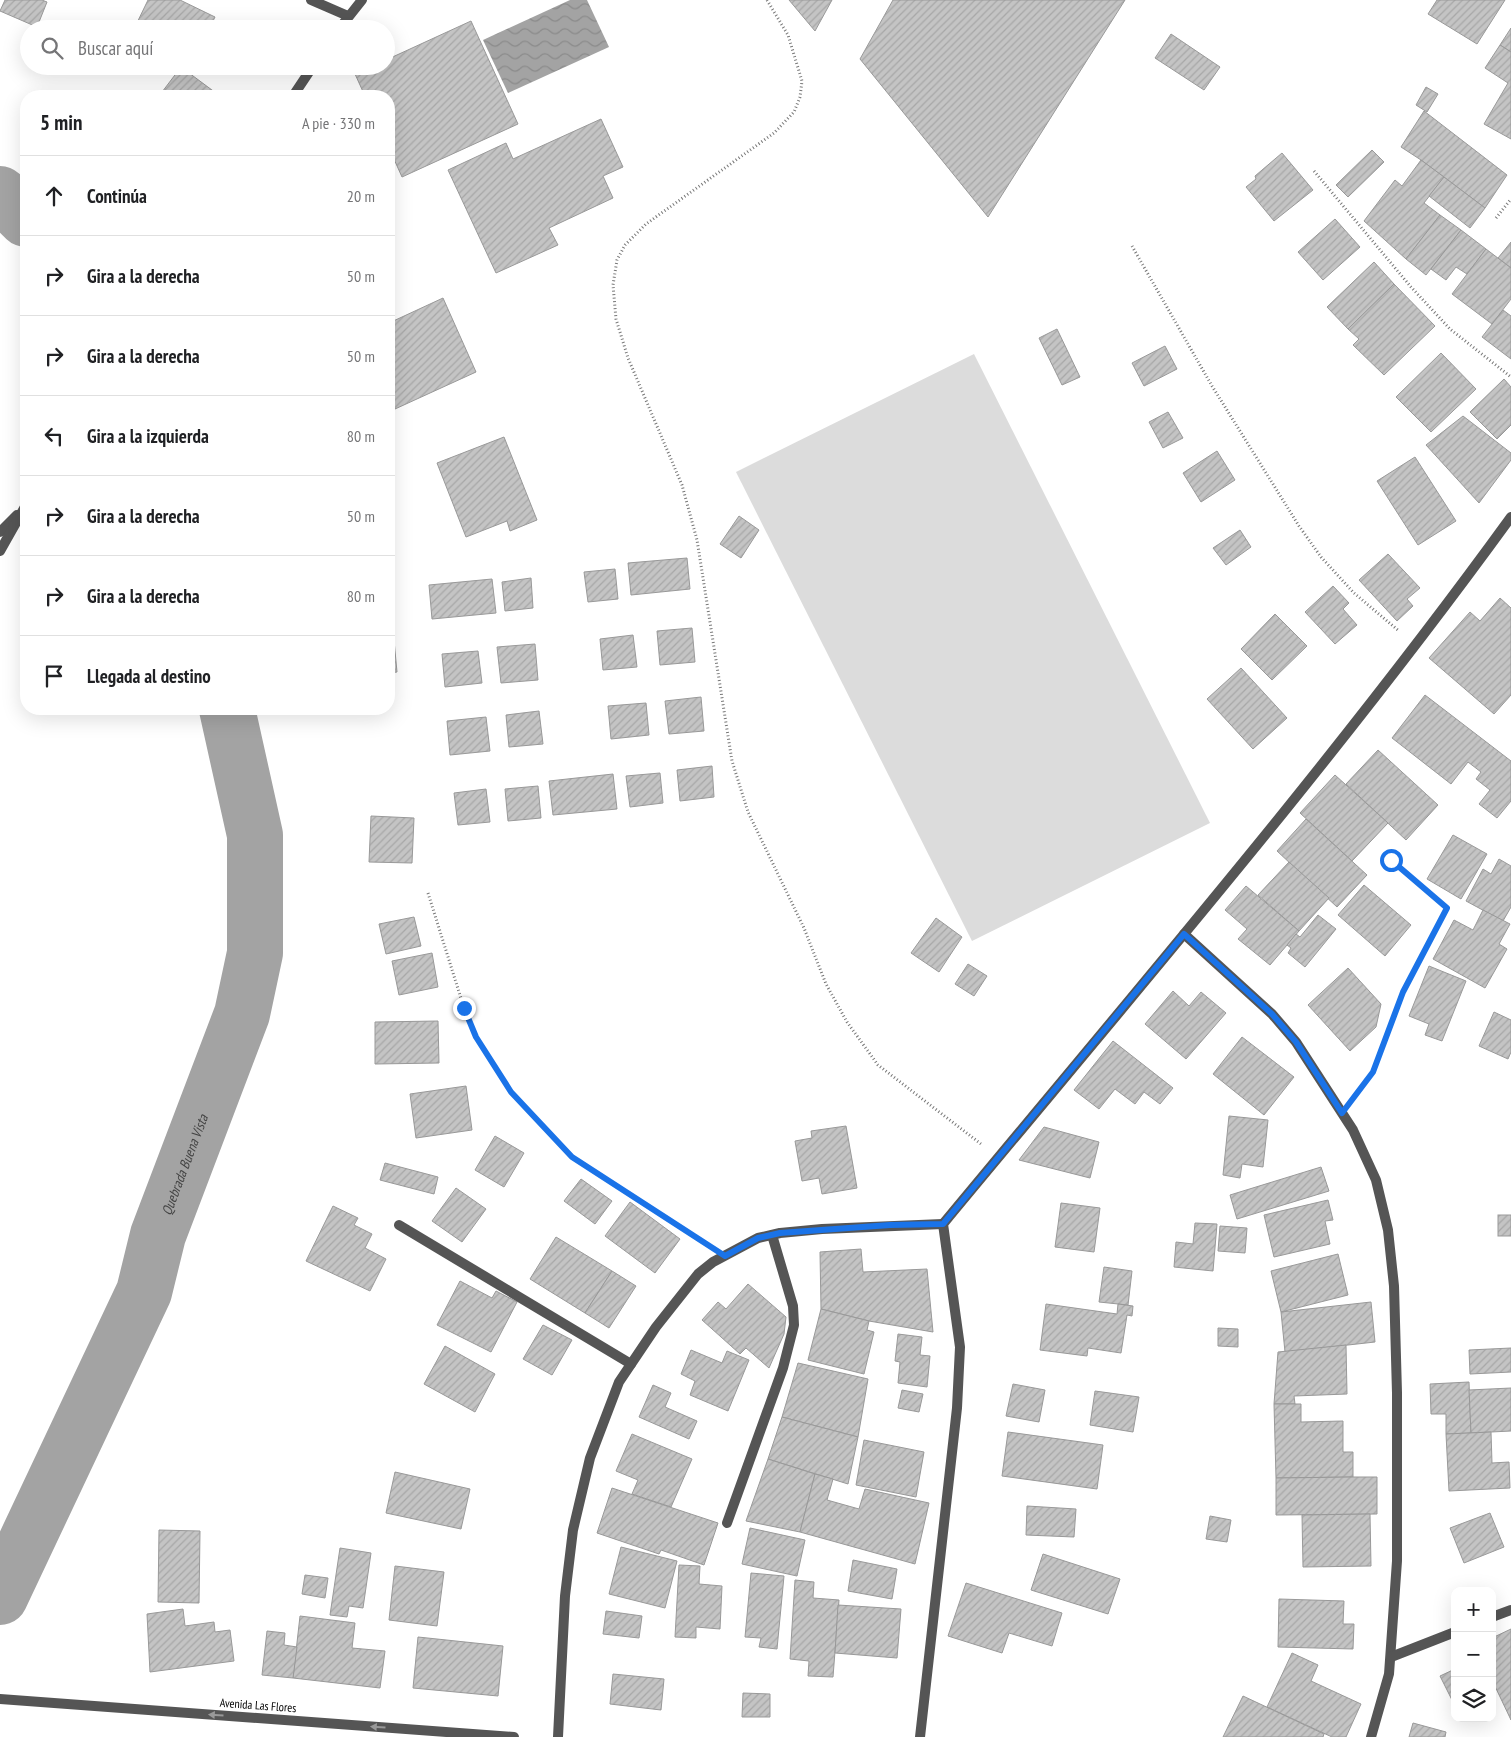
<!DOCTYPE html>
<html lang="es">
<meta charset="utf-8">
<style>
body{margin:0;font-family:"PT Sans Narrow",sans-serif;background:#f2f2f2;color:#202124}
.controls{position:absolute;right:15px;bottom:15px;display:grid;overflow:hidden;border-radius:10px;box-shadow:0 5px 20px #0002}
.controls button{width:45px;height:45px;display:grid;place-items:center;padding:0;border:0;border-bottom:1px solid #e0e0e0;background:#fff;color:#202124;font:25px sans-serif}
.stop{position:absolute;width:15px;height:15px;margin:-11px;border:4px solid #1a73e8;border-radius:50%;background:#fff}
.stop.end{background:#1a73e8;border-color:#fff;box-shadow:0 1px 5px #0008}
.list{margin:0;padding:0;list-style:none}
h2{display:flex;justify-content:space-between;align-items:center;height:65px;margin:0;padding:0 20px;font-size:21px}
h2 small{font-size:16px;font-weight:400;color:#757577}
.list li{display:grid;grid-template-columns:32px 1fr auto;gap:15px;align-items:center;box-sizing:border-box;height:80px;padding:0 20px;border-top:1px solid #e0e0e0}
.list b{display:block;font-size:19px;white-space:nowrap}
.list em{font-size:16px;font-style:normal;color:#757577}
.icon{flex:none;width:28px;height:28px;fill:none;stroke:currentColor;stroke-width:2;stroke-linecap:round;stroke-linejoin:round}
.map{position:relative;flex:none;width:1511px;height:1737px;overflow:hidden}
.search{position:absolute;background:#fff;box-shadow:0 5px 20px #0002;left:20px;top:20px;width:375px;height:55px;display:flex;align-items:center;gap:12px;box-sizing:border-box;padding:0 18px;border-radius:28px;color:#757577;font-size:19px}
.panel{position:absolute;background:#fff;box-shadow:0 5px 20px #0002;left:20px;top:90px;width:375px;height:625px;border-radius:20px}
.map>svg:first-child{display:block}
.pitch{fill:#dcdcdc}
.water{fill:url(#water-waves)}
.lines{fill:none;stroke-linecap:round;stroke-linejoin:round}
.river{stroke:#a3a3a3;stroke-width:56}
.building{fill:url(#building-hatch);stroke:#999}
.path{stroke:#777;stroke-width:3;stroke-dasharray:1 2.5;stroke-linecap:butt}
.minor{stroke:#555;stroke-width:10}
.tertiary{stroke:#555;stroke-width:10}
.oneway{fill:#999}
.route{stroke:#1a73e8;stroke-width:6}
.labels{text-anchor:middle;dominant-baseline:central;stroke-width:4;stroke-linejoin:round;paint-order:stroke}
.street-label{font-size:12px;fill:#000;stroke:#fff}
.water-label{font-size:14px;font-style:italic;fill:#444;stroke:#fff}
</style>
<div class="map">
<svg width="1511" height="1737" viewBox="0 0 1511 1737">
<defs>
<pattern id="water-waves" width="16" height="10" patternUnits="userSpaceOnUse" patternTransform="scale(1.25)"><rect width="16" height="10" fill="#a3a3a3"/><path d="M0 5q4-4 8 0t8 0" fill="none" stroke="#8b8b8b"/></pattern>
<pattern id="building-hatch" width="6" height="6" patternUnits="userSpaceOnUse" patternTransform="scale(1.25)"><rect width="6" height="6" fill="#c4c4c4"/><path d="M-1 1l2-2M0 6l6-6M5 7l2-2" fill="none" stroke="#a7a7a7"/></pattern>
</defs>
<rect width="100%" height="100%" fill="#fff"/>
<polygon class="pitch" points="974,354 1210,823 972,941 736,472"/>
<polygon class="water" points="570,0 587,0 609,47 508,93 483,40"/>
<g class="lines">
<g class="river">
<polyline points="0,194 26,219"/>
<path id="s1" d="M0,1597L144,1292L158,1235L242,1014L255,953V835L227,709"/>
</g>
</g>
<g class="building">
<polygon points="5,0 42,0 47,2 37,27 0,11"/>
<polygon points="148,0 180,0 215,17 209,29 134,29"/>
<polygon points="789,0 832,0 815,31"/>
<polygon points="893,0 1125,0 988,217 860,59"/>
<polygon points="1437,0 1505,0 1477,44 1428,14"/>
<polygon points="471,21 518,124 402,177 389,148 389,96 365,96 355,74 372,66 386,66 386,60"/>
<polygon points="1511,28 1511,52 1500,45"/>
<polygon points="1171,34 1220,67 1204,90 1155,58"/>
<polygon points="1500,45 1511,52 1511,139 1484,124 1508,83 1485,68"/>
<polygon points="181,67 220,96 159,96"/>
<polygon points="1426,87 1438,94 1427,112 1416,105"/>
<polygon points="1424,111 1507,175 1485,208 1421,160 1401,147"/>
<polygon points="601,119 623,167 603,176 613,198 549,228 558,245 496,273 448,170 506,143 513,159"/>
<polygon points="1372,150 1384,162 1348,197 1336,185"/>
<polygon points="1282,153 1313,190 1274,221 1246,187 1256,179 1255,176"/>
<polygon points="1421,160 1444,177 1424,203 1440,215 1406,259 1364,221 1395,180 1402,186"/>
<polygon points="1444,177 1485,208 1470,228 1429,196"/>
<polygon points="1440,215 1461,230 1426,275 1406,259"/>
<polygon points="1335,219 1360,247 1323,280 1298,252"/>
<polygon points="1461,230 1486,249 1467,274 1456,267 1446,280 1431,269"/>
<polygon points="1511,242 1511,268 1498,258"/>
<polygon points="1486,249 1511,268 1511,299 1492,324 1452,294"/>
<polygon points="1374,262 1394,284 1348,329 1327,307"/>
<polygon points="1394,284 1435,326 1384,375 1353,345 1359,339 1348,329"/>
<polygon points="443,298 476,372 395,409 389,394 389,323"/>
<polygon points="1503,310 1511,316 1511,359 1482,337"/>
<polygon points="1057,329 1080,377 1062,385 1039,338"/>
<polygon points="1165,346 1177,369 1144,386 1132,363"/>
<polygon points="1441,353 1476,389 1431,432 1396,397"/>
<polygon points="1504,379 1511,387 1511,425 1497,439 1470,412"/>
<polygon points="1168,412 1183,438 1163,448 1149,422"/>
<polygon points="1463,416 1511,453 1511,460 1479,503 1426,445"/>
<polygon points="504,437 537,520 510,531 507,521 466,537 437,463"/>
<polygon points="1217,451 1235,480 1201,502 1183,473"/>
<polygon points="1415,457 1456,521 1418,545 1377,481"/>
<polygon points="739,516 759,530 741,558 720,544"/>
<polygon points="1240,530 1251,547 1226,565 1213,548"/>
<polygon points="1388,554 1420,588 1407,599 1413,606 1397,621 1359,580"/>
<polygon points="687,558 690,589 631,595 628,563"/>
<polygon points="615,569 618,599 588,602 584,572"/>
<polygon points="531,578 533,608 505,611 502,582"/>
<polygon points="492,579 496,613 432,619 429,585"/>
<polygon points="1333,586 1349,603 1343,609 1357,625 1335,644 1305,612"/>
<polygon points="1500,598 1511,608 1511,695 1494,714 1429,658 1470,612 1480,621"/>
<polygon points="1275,614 1307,646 1272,680 1241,649"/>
<polygon points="389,619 392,619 397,672 389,673"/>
<polygon points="692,628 695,662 660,665 657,631"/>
<polygon points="633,635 637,667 603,670 600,639"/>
<polygon points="535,644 538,680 501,683 497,647"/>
<polygon points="478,651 482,683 445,687 442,654"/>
<polygon points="1241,668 1287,718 1253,749 1207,699"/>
<polygon points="1425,695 1511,761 1511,801 1497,818 1479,804 1490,790 1476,779 1481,772 1468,762 1451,784 1392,738"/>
<polygon points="701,697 704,731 669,734 665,701"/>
<polygon points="646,703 649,735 611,739 608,706"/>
<polygon points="539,711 543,744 509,747 506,715"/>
<polygon points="486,717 490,751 450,755 447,721"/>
<polygon points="1378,750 1438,805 1406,840 1346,784"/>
<polygon points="712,766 714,797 680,801 677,770"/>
<polygon points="660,773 663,803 630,807 626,776"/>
<polygon points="613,774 617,809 553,815 549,781"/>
<polygon points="1335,775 1388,823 1352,861 1300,813"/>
<polygon points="538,786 541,818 508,821 505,789"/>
<polygon points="486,789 490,822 458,825 454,793"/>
<polygon points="371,816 414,818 412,863 369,862"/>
<polygon points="1306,819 1367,875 1337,907 1277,851"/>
<polygon points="1453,835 1487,854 1461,899 1427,879"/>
<polygon points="1499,859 1511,866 1511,907 1503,921 1466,901 1483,869 1491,874"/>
<polygon points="1289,862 1329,898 1299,931 1258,895"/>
<polygon points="1364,885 1411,925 1385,956 1338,915"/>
<polygon points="1246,886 1299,931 1270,965 1238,939 1247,929 1225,910"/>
<polygon points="1483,910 1510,924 1499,944 1507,949 1485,988 1433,959 1454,920 1473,930"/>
<polygon points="1318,915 1336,929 1305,967 1288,953 1291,948 1287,945 1296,934 1300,937"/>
<polygon points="414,917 421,946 386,954 379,924"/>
<polygon points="936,918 962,937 939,972 911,953"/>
<polygon points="432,953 438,987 399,995 392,961"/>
<polygon points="968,964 987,976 974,996 955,984"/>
<polygon points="1429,966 1466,981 1442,1041 1425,1035 1429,1024 1409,1016"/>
<polygon points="1348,968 1381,1004 1376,1027 1350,1051 1308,1005"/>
<polygon points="1173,991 1189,1006 1201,992 1226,1013 1186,1059 1145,1024"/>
<polygon points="1494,1012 1511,1020 1511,1052 1508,1059 1479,1046"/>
<polygon points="438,1021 439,1063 375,1064 375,1022"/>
<polygon points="1242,1037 1294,1077 1264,1115 1213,1074"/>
<polygon points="1113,1041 1173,1088 1160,1104 1144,1092 1135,1104 1115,1089 1099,1109 1074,1090"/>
<polygon points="466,1086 472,1130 416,1138 410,1094"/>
<polygon points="1229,1116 1268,1120 1263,1167 1242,1164 1240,1178 1223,1175"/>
<polygon points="846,1126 857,1188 822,1194 819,1178 802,1181 795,1141 812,1138 811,1131"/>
<polygon points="1044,1127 1099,1142 1090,1178 1019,1160"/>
<polygon points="495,1136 524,1153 504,1187 475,1170"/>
<polygon points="385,1163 438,1177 434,1194 380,1180"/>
<polygon points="1321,1167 1329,1191 1237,1219 1230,1195"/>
<polygon points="581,1179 612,1201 595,1224 564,1201"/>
<polygon points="456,1188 486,1209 462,1242 432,1221"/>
<polygon points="1328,1200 1333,1220 1325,1221 1330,1244 1274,1257 1264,1215"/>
<polygon points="630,1202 680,1239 655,1273 605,1236"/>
<polygon points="1061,1203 1100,1208 1094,1252 1055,1247"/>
<polygon points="333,1206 358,1218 354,1225 372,1234 365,1248 386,1259 370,1291 306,1261"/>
<rect x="1498" y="1215" width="13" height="21"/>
<polygon points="1195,1223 1217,1224 1213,1271 1174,1267 1176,1242 1193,1244"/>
<polygon points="1220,1226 1247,1228 1245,1253 1218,1251"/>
<polygon points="556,1237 612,1271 585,1313 530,1279"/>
<polygon points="861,1249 863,1272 927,1269 933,1332 869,1321 821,1309 820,1252"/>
<polygon points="1338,1254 1348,1295 1281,1312 1271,1271"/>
<polygon points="1104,1267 1132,1271 1128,1305 1099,1302"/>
<polygon points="612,1271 636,1286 609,1328 585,1313"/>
<polygon points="460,1281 492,1298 496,1291 517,1302 491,1352 437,1325"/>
<polygon points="748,1284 786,1317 784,1334 769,1368 746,1348 740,1354 702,1320 718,1302 726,1309"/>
<polygon points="1371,1302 1375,1342 1285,1352 1281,1312"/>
<polygon points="1046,1304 1117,1314 1118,1304 1133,1306 1132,1316 1127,1315 1121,1353 1088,1348 1087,1356 1040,1350"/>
<polygon points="821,1309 869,1321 867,1330 874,1332 864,1374 808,1360"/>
<polygon points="543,1325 572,1340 552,1375 523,1359"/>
<polygon points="1218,1328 1238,1329 1238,1347 1218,1346"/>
<polygon points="898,1334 922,1337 920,1355 930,1356 927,1387 898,1383 900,1362 895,1361"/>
<polygon points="1346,1345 1347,1394 1294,1396 1295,1404 1274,1404 1278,1352"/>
<polygon points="445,1346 495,1374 475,1412 424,1384"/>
<polygon points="1511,1348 1511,1372 1470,1374 1469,1350"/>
<polygon points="691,1350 722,1363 727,1351 749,1360 728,1411 690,1395 695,1381 681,1374"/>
<polygon points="798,1363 868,1379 858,1437 782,1417"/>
<polygon points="1469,1382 1471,1433 1446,1434 1446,1414 1431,1414 1430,1384"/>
<polygon points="1013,1384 1045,1390 1039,1422 1006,1416"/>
<polygon points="653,1385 671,1393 665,1407 697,1421 689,1439 639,1417"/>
<polygon points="1511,1388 1511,1431 1471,1433 1469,1390"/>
<polygon points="902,1390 923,1394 919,1412 898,1408"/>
<polygon points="1095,1391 1139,1397 1133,1432 1090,1425"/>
<polygon points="1274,1404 1301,1404 1301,1422 1343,1421 1343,1452 1353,1452 1353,1477 1276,1478"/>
<polygon points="782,1417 858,1437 848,1484 768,1459"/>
<polygon points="1008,1432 1103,1445 1097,1489 1002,1476"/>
<polygon points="1491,1432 1492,1463 1509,1462 1510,1488 1449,1491 1446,1434"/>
<polygon points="632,1434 692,1459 671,1507 632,1494 638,1480 616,1471"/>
<polygon points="864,1440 924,1452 916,1497 856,1485"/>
<polygon points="768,1459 815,1474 800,1532 746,1521"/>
<polygon points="395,1472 470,1489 461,1529 386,1513"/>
<polygon points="815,1474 833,1479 827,1500 859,1509 865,1489 929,1503 915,1564 800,1532"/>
<polygon points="1353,1477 1377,1477 1377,1514 1276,1515 1276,1478"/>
<polygon points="612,1488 718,1523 704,1565 661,1550 659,1554 597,1533"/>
<polygon points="1027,1506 1076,1509 1074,1537 1026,1535"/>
<polygon points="1490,1513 1504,1547 1464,1563 1450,1528"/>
<polygon points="1370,1514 1371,1566 1303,1567 1302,1515"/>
<polygon points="1210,1516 1231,1520 1227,1542 1206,1539"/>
<polygon points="750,1528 805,1540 797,1576 742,1564"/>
<polygon points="159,1530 200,1531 199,1603 158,1602"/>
<polygon points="621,1547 677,1561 665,1608 609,1594"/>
<polygon points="340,1548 371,1553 363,1608 349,1606 347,1617 330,1615"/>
<polygon points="1043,1554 1120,1579 1108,1614 1031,1590"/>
<polygon points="853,1560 897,1569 892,1599 848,1591"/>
<polygon points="679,1565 700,1566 699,1584 722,1586 720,1629 696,1627 696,1638 675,1637"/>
<polygon points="395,1566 444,1572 437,1626 389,1620"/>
<polygon points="751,1573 784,1576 777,1649 759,1647 761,1638 745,1637"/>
<polygon points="305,1575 328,1578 325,1598 302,1594"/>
<polygon points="795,1580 814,1582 813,1598 839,1600 833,1677 808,1676 809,1661 790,1659"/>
<polygon points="966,1583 1062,1613 1052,1646 1009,1633 1002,1653 948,1636"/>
<polygon points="1279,1599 1344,1601 1343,1624 1354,1624 1353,1649 1278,1647"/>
<polygon points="838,1605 901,1609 897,1658 835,1653"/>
<polygon points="183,1609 185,1626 214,1622 215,1632 230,1630 234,1661 150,1672 147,1614"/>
<polygon points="606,1611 642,1616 639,1638 603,1634"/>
<polygon points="300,1616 355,1623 352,1648 385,1651 380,1688 293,1678"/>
<polygon points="1511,1629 1511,1720 1492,1680 1492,1638"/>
<polygon points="267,1631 285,1633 284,1645 297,1647 293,1678 262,1675"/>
<polygon points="418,1637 503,1646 498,1696 413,1688"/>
<polygon points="1292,1653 1318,1665 1311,1681 1361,1704 1346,1737 1332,1737 1267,1707"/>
<polygon points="1455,1669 1455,1706 1440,1676"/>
<polygon points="613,1674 664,1679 661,1710 610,1704"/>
<polygon points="743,1693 770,1694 770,1717 742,1717"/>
<polygon points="1243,1696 1324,1734 1323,1737 1223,1737"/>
<polygon points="1413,1723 1446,1732 1445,1737 1409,1737"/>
</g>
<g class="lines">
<g class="path">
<polyline points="767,0 788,35 802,81 800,97 794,112 774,133 646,224 625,245 617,260 613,285 616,319 628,358 682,485 697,540 732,761 748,812 804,928 826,984 847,1022 878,1065 981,1144"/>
<polyline points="1314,171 1411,287 1450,329 1511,377"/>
<polyline points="1496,218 1511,199"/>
<polyline points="1132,246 1212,386 1299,526 1321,557 1354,593 1399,631"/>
<polyline points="428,893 464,1008 476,1037 511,1092 573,1157 705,1243"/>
<polyline points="1355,1096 1373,1073 1403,993 1447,908 1391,860"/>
</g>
<g class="minor">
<polyline points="311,0 348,16"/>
<polyline points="339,29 362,0"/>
<polyline points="293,96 313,66"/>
<polyline points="0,532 17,515"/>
<polyline points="0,551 26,505"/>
<polyline points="1184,934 1272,1014 1296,1042 1353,1130 1376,1180 1388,1230 1394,1286 1397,1393 1397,1561 1389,1674 1371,1737"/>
<polyline points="399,1225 631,1364"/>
<polyline points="727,1523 783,1368 794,1325 793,1306 772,1235"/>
<polyline points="1492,1617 1511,1610"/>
<polyline points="1391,1657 1455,1632"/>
<polyline points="558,1737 565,1596 573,1530 590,1458 619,1382 656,1327 698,1274 713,1262 758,1238 780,1233 822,1229 943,1224"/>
<path d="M920,1737L957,1408L960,1347L943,1224C1136,991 1334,761 1511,517"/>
</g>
<polyline class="tertiary" points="0,1699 514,1737"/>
</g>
<defs><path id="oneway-solid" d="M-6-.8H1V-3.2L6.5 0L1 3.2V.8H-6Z" transform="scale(1.25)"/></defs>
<g class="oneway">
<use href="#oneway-solid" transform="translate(216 1715) rotate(-176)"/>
<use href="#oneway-solid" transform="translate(378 1727) rotate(-176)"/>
</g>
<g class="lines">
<polyline class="route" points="464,1008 476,1037 511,1092 572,1157 725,1256 758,1238 780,1233 890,1225 943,1224 1184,934 1272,1014 1296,1042 1342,1113 1373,1072 1403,992 1447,908 1391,860"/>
</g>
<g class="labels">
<g class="street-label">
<text transform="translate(258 1705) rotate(4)">Avenida Las Flores</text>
</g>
<g class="water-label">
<text stroke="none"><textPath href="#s1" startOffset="471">Quebrada Buena Vista</textPath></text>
</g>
</g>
</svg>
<div class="controls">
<button>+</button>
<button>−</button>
<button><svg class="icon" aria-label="layers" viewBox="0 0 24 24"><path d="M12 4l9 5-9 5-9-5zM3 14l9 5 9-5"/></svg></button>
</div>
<div class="stop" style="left:1391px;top:860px"></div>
<div class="stop end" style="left:464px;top:1008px"></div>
<div class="search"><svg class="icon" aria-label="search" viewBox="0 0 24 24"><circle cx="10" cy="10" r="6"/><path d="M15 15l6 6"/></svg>Buscar aquí</div>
<section class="panel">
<h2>5 min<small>A pie · 330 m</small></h2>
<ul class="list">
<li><svg class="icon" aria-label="ahead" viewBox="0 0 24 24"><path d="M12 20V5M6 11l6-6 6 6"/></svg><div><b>Continúa</b></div><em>20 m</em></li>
<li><svg class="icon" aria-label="right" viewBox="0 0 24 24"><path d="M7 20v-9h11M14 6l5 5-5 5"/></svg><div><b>Gira a la derecha</b></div><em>50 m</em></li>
<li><svg class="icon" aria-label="right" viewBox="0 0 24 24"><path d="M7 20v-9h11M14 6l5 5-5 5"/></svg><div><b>Gira a la derecha</b></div><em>50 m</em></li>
<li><svg class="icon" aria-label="left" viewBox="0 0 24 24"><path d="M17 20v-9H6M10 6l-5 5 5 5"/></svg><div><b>Gira a la izquierda</b></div><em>80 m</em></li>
<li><svg class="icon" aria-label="right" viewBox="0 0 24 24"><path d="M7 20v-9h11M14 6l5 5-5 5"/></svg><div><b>Gira a la derecha</b></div><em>50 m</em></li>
<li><svg class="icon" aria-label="right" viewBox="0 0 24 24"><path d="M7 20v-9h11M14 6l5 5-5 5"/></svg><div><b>Gira a la derecha</b></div><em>80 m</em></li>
<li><svg class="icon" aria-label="arrive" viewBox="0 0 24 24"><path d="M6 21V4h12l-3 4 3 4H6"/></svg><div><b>Llegada al destino</b></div></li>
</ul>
</section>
</div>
